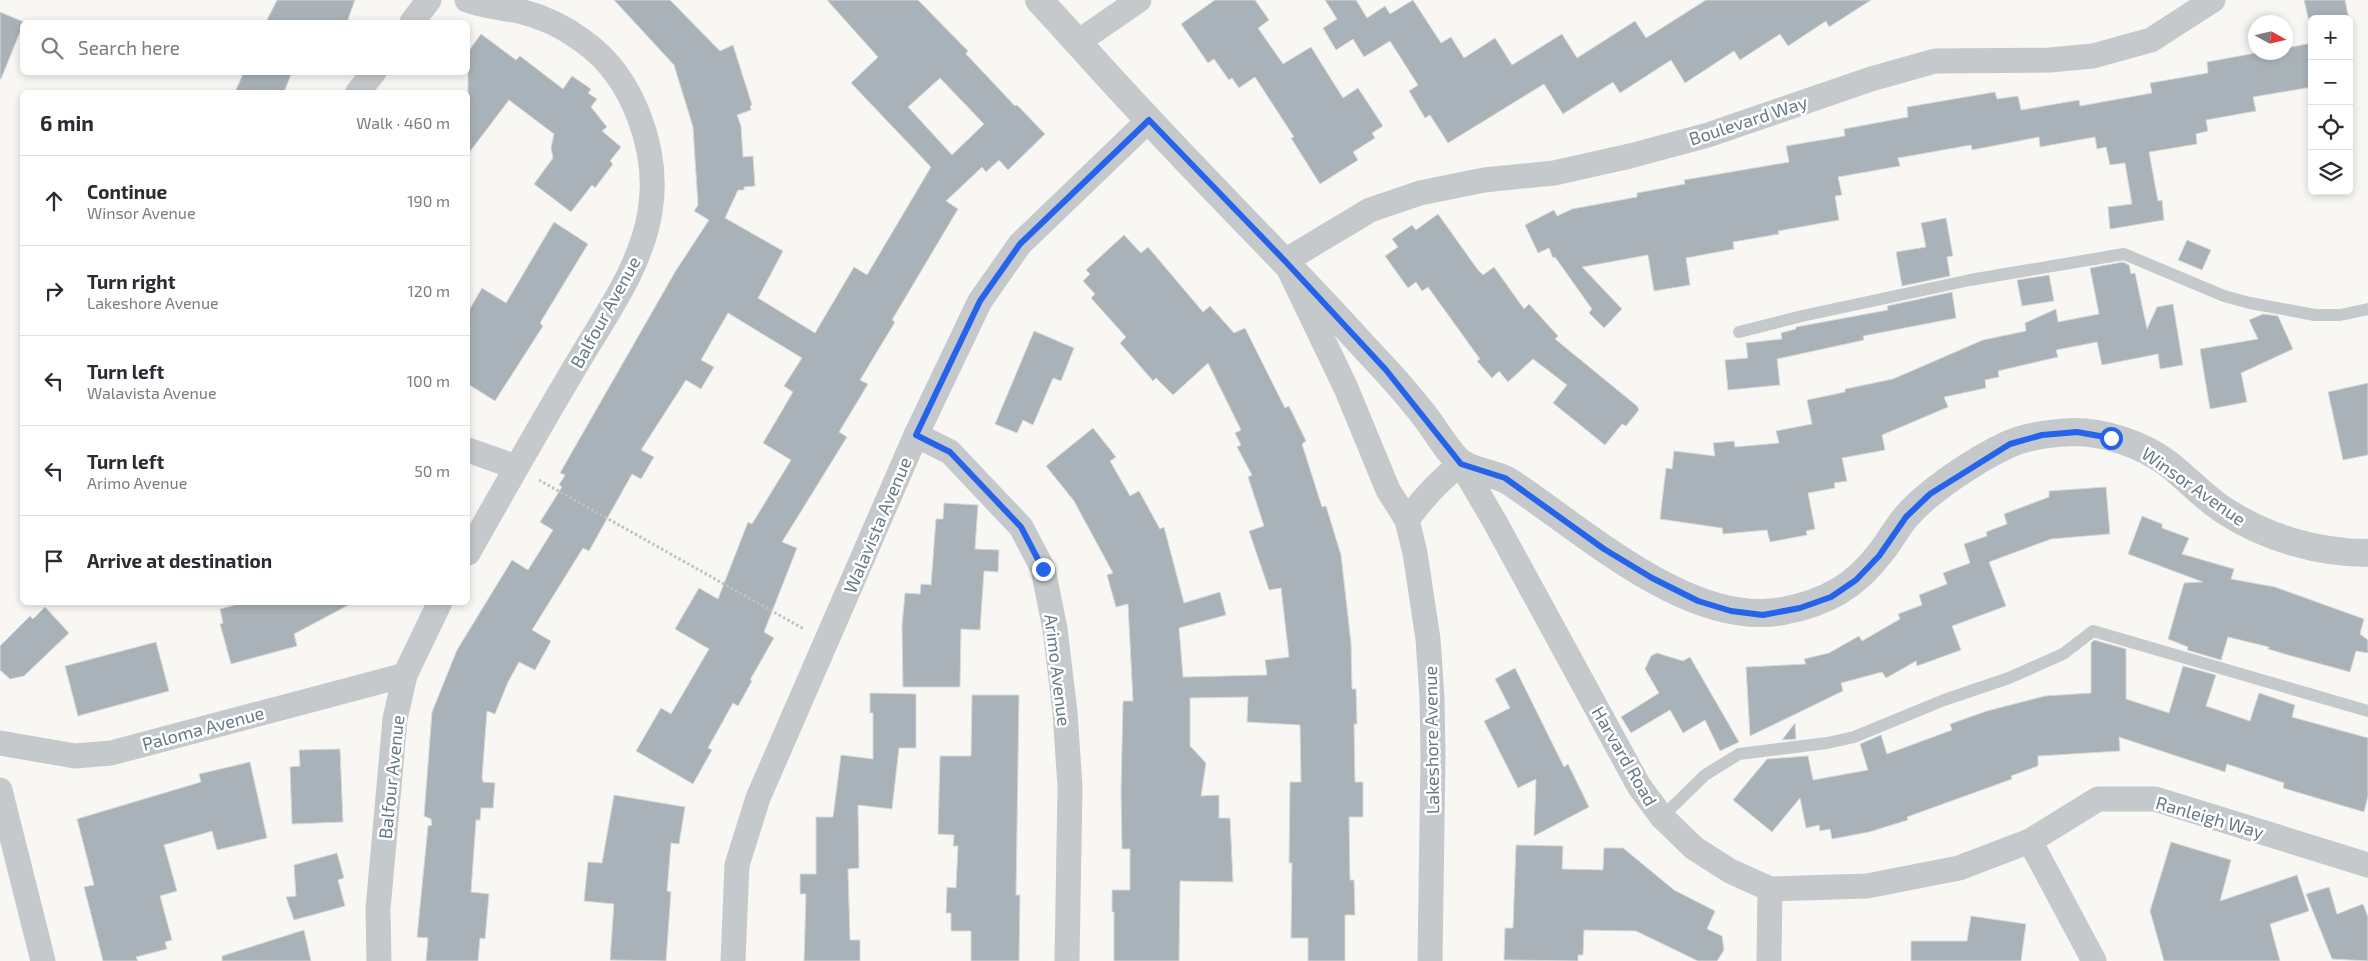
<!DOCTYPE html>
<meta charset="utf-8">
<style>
body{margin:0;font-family:"Exo 2",sans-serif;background:#f7f7f7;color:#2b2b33}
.controls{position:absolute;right:15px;top:15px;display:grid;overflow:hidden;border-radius:8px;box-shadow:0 2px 8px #0003}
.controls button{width:45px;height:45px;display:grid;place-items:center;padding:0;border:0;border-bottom:1px solid #e1e1e2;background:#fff;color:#2b2b33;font:25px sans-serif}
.compass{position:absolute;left:2248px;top:15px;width:45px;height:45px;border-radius:50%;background:#fff;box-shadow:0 2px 8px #0003;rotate:98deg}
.stop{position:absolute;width:15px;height:15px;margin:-11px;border:4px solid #2563eb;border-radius:50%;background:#fff}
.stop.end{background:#2563eb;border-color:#fff;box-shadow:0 1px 5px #0008}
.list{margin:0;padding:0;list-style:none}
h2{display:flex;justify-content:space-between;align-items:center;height:65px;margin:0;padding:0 20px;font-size:21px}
h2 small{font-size:16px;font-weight:400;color:#7c7c81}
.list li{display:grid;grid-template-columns:32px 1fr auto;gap:15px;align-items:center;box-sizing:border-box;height:90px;padding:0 20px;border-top:1px solid #e1e1e2}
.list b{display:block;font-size:19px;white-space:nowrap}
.list p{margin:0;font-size:16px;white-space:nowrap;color:#7c7c81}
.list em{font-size:16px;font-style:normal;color:#7c7c81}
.icon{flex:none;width:28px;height:28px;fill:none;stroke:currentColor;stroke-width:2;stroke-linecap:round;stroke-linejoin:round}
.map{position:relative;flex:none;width:2368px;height:961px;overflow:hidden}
.search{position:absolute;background:#fff;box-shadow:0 2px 8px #0003;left:20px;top:20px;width:450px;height:55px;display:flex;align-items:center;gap:12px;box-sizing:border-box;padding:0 18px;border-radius:8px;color:#7c7c81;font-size:19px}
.panel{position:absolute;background:#fff;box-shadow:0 2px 8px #0003;left:20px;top:90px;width:450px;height:515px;border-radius:8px}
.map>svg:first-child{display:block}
.building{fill:#a9b2b8;stroke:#d9d9d7;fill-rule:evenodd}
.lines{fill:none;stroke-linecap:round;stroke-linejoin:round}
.path{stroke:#bfc1c3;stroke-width:3;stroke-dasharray:2.5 2.5;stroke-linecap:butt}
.service{stroke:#c5c9cc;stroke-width:12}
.minor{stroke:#c5c9cc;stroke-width:25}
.tertiary{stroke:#c5c9cc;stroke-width:28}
.route{stroke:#2563eb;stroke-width:6}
.labels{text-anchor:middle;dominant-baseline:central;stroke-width:5;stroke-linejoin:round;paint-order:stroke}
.street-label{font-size:18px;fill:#667986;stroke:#fff}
</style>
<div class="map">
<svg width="2368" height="961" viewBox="0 0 2368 961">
<rect width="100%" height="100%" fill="#f8f7f4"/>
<g class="building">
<polygon points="277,0 355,0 347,22 266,22"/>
<path d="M614,0H670L720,51L733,45L752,105L750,106L751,110L737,115L741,126L743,157L753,156L755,186L744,187V190H738L725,218L783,251L758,298L815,333L854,267L867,275L931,167L851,83L878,57L827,0H918L968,51L966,54L1015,106L1017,105L1045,134L1008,170L999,160L986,172L982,167L946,201L958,209L892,320L895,322L860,380L868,384L839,432L847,437L782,542L797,548L764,632L774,638L750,680L752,681L738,706L733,703L708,748L712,750L693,784L636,751L661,708L671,714L709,649L675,629L699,588L718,599L748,522L752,524L791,460L763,443L793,392L784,386L802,358L728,313L701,360L714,367L701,389L686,380L641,450L654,457L641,479L632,474L589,551L583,548L532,630L551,641L535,670L519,662L508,682L495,714L487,711L482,778L483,782L495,783L493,808H481L480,820H476L471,892L489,894L485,939L480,938L478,961H426L428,938L417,937L428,826L432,825L431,819L424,816L432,712L457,650L512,560L528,570L553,530L540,522L562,487L559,485L565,475L560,473L675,272L709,220L694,211L698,205L693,127L674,65ZM940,78L984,124L952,155L908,107Z"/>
<polygon points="1215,0 1255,0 1269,20 1258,28 1283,64 1311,47 1343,98 1358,88 1383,126 1372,133 1375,138 1353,152 1358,160 1320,184 1291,138 1294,137 1255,77 1239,88 1232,78 1229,80 1214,59 1208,63 1181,24"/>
<polygon points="1325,0 1356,0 1367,18 1385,6 1390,14 1413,0 1441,43 1451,37 1464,58 1495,38 1512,65 1562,34 1577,58 1635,21 1646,38 1706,0 1871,0 1829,27 1826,21 1788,46 1780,34 1740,60 1734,51 1685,83 1671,60 1620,93 1613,82 1563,114 1544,84 1448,143 1430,115 1425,118 1409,91 1418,85 1390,41 1364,57 1353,39 1336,50 1323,28 1337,19"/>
<polygon points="2304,0 2345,0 2349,19 2312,19 2312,22 2309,22"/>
<polygon points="0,12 24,22 1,79 0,79"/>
<polygon points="481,34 516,60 520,56 563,89 572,76 591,89 588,93 597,99 591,107 607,127 602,131 621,147 610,161 613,164 595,188 592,185 571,212 534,184 553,158 551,148 554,134 509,100 468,154 468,52"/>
<polygon points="2312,43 2312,87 2253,97 2256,111 2206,120 2208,131 2196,134 2197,144 2149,152 2158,201 2162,200 2164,220 2110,229 2108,207 2132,204 2125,163 2110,165 2106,147 2097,149 2095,137 2040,147 2039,137 1972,150 1971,145 1898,158 1900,166 1838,177 1842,195 1835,196 1839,220 1778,231 1779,234 1733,242 1734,249 1686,258 1690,285 1654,291 1648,255 1582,267 1622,309 1604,328 1589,313 1592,309 1555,257 1553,258 1549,248 1538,253 1525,225 1554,210 1557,216 1572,209 1637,197 1637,193 1685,184 1684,180 1789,162 1786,146 1845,136 1844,129 1908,117 1907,107 1995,92 1997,99 2018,96 2021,110 2079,100 2080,106 2152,93 2150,83 2208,73 2207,62 2261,52 2286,52 2286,48"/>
<polygon points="244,72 292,72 284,92 235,92"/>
<polygon points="1438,214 1478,270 1483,275 1494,267 1524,309 1529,304 1558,336 1555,339 1637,406 1639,410 1626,426 1622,424 1605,445 1553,403 1567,385 1533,359 1508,382 1499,371 1492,378 1477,361 1480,359 1428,287 1422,291 1416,282 1408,288 1385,256 1398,247 1392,239 1412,225 1416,230"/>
<polygon points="1946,218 1953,256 1947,257 1950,276 1902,286 1896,252 1926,247 1921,223"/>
<polygon points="554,222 588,244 540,323 543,326 495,401 468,384 468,312 482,288 506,303"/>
<polygon points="1124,235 1141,253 1148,247 1203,312 1210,306 1234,333 1245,328 1285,408 1289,406 1306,441 1302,444 1322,507 1326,506 1341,555 1351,643 1352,689 1356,689 1357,724 1354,724 1355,782 1363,782 1363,817 1349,817 1350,880 1354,880 1355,915 1345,915 1345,961 1308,961 1308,938 1291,938 1292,863 1289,863 1290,782 1301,782 1300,725 1247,722 1248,697 1190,698 1190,746 1206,763 1201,796 1219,795 1219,818 1230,818 1233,882 1180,881 1179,961 1114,961 1114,912 1112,912 1112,890 1130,890 1130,849 1122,849 1121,791 1123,701 1133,701 1128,604 1116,607 1107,575 1113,573 1074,501 1046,466 1093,428 1116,457 1110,461 1130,496 1139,491 1160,529 1164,527 1184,603 1220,592 1226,615 1179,628 1183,677 1267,675 1265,660 1289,657 1281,588 1269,590 1249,531 1264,526 1248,477 1252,475 1237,447 1241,445 1235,433 1241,430 1208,363 1173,395 1156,378 1153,381 1120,343 1126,337 1091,298 1095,294 1083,281 1090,274 1086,270"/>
<polygon points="2187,240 2211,250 2202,270 2178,260"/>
<polygon points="2123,262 2129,265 2131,274 2135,273 2147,329 2157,307 2173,304 2183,365 2160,369 2158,354 2102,365 2097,342 2056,350 2058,357 1998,371 1999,377 1985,380 1986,388 1944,397 1948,407 1882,435 1885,450 1842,458 1847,481 1834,483 1835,488 1808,493 1815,529 1806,531 1807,535 1770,542 1767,530 1723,534 1722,528 1660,519 1666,468 1672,469 1674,451 1715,456 1713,443 1734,441 1735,447 1779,443 1776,431 1812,424 1807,400 1845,392 1845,389 1893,379 1983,340 2026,331 2025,323 2056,309 2058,322 2099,314 2090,268"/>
<polygon points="2049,275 2054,301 2022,306 2017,280"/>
<polygon points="1952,292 1956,318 1863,336 1864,340 1777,359 1780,385 1728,390 1725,360 1748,358 1746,343 1782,339 1781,333 1796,329 1796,327 1888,310 1887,306"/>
<polygon points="2263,314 2278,316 2293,349 2241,373 2247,402 2210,409 2200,349 2258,339 2249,320"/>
<polygon points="1034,331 1074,348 1061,381 1053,378 1033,425 1023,420 1017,433 995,424"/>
<polygon points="2368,383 2368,455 2343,460 2328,392"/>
<polygon points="2106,487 2110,534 2051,539 1989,562 2006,606 1952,626 1961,650 1917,666 1916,661 1886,678 1882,672 1841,683 1843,691 1750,736 1746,667 1806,664 1804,659 1829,653 1859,636 1862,641 1900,619 1898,614 1922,605 1919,595 1947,584 1943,573 1970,563 1964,544 1987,536 1986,532 2007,524 2004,514 2049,497 2049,491"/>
<polygon points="944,503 978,505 975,549 999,550 998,572 984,571 980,630 961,629 960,687 903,687 902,625 905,593 920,594 921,584 931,585 936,519 943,519"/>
<polygon points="2142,516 2162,524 2162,528 2189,538 2182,554 2234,569 2231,579 2275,587 2364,619 2360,634 2368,640 2368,653 2356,651 2350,672 2288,655 2268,649 2269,647 2228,637 2221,660 2187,650 2188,647 2168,639 2184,583 2203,582 2128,554"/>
<polygon points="246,602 354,602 294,634 297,646 231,664 220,624 223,623 220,609"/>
<polygon points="45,607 69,633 24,676 10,679 0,670 0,646 30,616 33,619"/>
<polygon points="2094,640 2126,649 2126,699 2169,713 2183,666 2216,675 2206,706 2250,721 2259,693 2295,705 2292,717 2368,738 2368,796 2364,812 2283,788 2284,783 2227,764 2225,772 2119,737 2120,751 2038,756 2038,766 2011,776 2012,779 1907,817 1908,820 1869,832 1832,839 1830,829 1820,831 1819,825 1806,828 1800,798 1772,832 1733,800 1767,759 1808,756 1813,780 1868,770 1860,744 1881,735 1887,754 1952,730 1950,724 1987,711 2045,696 2091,693 2091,643"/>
<polygon points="156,642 169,691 78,716 65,666"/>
<polygon points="1657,653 1683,661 1690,657 1739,742 1720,751 1705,720 1683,733 1670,710 1631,733 1621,717 1659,693 1645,669 1651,656"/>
<polygon points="1515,668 1564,767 1568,764 1589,807 1534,836 1536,779 1518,788 1484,721 1510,708 1495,679"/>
<polygon points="870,693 916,694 916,748 899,748 892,809 858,805 859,868 848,869 850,940 860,940 860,961 804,961 806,894 800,894 800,874 816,874 816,817 833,817 841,755 873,759 873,713 870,713"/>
<polygon points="972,695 1019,695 1016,895 1020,895 1019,961 971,961 971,931 951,931 951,913 946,913 947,887 956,888 958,846 953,846 954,835 938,834 940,756 971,756"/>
<polygon points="1795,723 1796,739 1782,740"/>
<polygon points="340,749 343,822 292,824 290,767 300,766 299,750"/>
<polygon points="250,762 267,838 217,850 212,831 164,845 177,891 160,896 172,940 165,942 167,949 136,957 138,961 103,961 84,887 94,885 77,819 201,782 199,774"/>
<polygon points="614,795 685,807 679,844 671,843 667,891 671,892 666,961 610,960 614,904 584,901 588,862 602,863"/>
<polygon points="2171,842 2231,860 2220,901 2297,875 2309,911 2270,924 2280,961 2164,961 2150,911"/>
<polygon points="1516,845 1563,846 1562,869 1603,870 1604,848 1623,848 1674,890 1715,911 1707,929 1722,936 1724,950 1717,961 1698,961 1636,931 1584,930 1583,955 1578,955 1578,961 1504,960 1505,928 1513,928"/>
<polygon points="337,853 344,878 338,880 345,906 294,920 286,897 296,896 294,865"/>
<polygon points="2329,887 2337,914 2363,904 2368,917 2368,961 2332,959 2306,894"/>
<polygon points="1971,916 2026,924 2021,961 1911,961 1911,941 1967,941"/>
<polygon points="304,930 311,961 222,961 222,956"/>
</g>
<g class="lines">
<polyline class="path" points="539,480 804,629"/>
<g class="service">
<polyline points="1739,332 1802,316 1970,280 2124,254 2224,296 2250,303 2315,315 2340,315 2368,309"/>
<polyline points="1662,817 1705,775 1739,754 1827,743 1854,737 1944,700 2009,678 2063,654 2093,631 2368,711"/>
</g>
<g class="minor">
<path d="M467,0C483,6 502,8 519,11C542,16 564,27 583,41C634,77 660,152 650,212C641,268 603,319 575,367C538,429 503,491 468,553"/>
<polyline points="412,22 429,0"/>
<polyline points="1078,42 1139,0"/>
<polyline points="358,92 374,72"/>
<polyline points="916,435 950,452 1021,527 1043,569 1055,629 1065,712 1070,787 1067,961"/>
<polyline points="468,450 516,467"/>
<path d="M1407,520C1423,498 1439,480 1461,464L1495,522L1639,786L1662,817L1694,848L1730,871L1770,889L1867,886L1959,868L2030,841L2098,799H2155L2368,865"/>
<polyline points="0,743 75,756 111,753 405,675"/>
<polyline points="0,790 43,961"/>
<polyline points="2030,841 2094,961"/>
<polyline points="379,961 378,909 395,719 405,675 440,602"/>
<polyline points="733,961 737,865 758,798 916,435 980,301 1020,244 1149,120"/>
<polyline points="1430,961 1433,755 1432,698 1428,639 1415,553 1407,520 1388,490 1346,388 1285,261 1370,210 1420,193 1484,180 1554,173 1630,156 1708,135 1871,79 1935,61 2050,60 2093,56 2151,40 2213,0"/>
<polyline points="1769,961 1770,889"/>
</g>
<path class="tertiary" d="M1039,0C1075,39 1110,79 1147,118C1219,196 1295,270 1366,349C1387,371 1408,394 1427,419C1436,431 1451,457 1463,464C1477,473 1496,473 1510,482C1583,530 1690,629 1783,611C1825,603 1855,587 1881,552C1890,541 1896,529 1905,518C1928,491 1975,460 2007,445C2026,436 2051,433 2073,432C2105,432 2141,444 2167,463C2187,478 2204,498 2225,511C2267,538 2318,553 2368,553"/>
</g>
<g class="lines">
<polyline class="route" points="1043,569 1021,527 950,452 916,435 980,301 1020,244 1149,120 1285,261 1386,370 1461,464 1505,478 1604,549 1652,578 1698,601 1731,611 1763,615 1800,608 1831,597 1856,580 1879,556 1906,517 1930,494 2010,444 2042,435 2077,432 2111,438"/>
</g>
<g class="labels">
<g class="street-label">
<text transform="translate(1748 120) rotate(-18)">Boulevard Way</text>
<text transform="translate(605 312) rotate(-61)">Balfour Avenue</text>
<text transform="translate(2194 486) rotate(35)">Winsor Avenue</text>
<text transform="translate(877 525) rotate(-67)">Walavista Avenue</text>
<text transform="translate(1058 670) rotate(83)">Arimo Avenue</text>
<text transform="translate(203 728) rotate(-15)">Paloma Avenue</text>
<text transform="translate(1431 740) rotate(-91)">Lakeshore Avenue</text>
<text transform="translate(1625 756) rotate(60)">Harvard Road</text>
<text transform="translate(391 777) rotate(-84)">Balfour Avenue</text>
<text transform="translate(2210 817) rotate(16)">Ranleigh Way</text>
</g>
</g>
</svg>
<div class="controls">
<button>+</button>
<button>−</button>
<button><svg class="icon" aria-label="locate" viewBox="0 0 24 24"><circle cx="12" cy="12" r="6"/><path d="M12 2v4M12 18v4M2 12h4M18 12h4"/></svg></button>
<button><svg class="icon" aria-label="layers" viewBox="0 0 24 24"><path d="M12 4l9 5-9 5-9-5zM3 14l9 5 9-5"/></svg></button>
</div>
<svg class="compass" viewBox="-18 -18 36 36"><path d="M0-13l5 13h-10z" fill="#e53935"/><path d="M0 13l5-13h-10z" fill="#7c7c81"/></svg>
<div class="stop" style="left:2111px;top:438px"></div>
<div class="stop end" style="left:1043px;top:569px"></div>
<div class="search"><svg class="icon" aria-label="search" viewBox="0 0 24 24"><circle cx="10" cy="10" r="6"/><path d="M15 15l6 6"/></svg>Search here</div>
<section class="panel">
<h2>6 min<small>Walk · 460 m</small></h2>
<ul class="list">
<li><svg class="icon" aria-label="ahead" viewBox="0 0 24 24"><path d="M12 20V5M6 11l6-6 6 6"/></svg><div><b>Continue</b><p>Winsor Avenue</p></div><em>190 m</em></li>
<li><svg class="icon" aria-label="right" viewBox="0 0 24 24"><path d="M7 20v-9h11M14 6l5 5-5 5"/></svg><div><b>Turn right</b><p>Lakeshore Avenue</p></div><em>120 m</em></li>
<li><svg class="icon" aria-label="left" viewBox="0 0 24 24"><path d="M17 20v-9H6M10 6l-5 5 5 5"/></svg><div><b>Turn left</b><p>Walavista Avenue</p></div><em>100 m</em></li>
<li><svg class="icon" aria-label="left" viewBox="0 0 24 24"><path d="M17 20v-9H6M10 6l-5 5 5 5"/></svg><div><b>Turn left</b><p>Arimo Avenue</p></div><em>50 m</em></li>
<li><svg class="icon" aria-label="arrive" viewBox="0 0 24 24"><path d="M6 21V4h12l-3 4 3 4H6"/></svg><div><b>Arrive at destination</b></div></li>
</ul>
</section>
</div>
